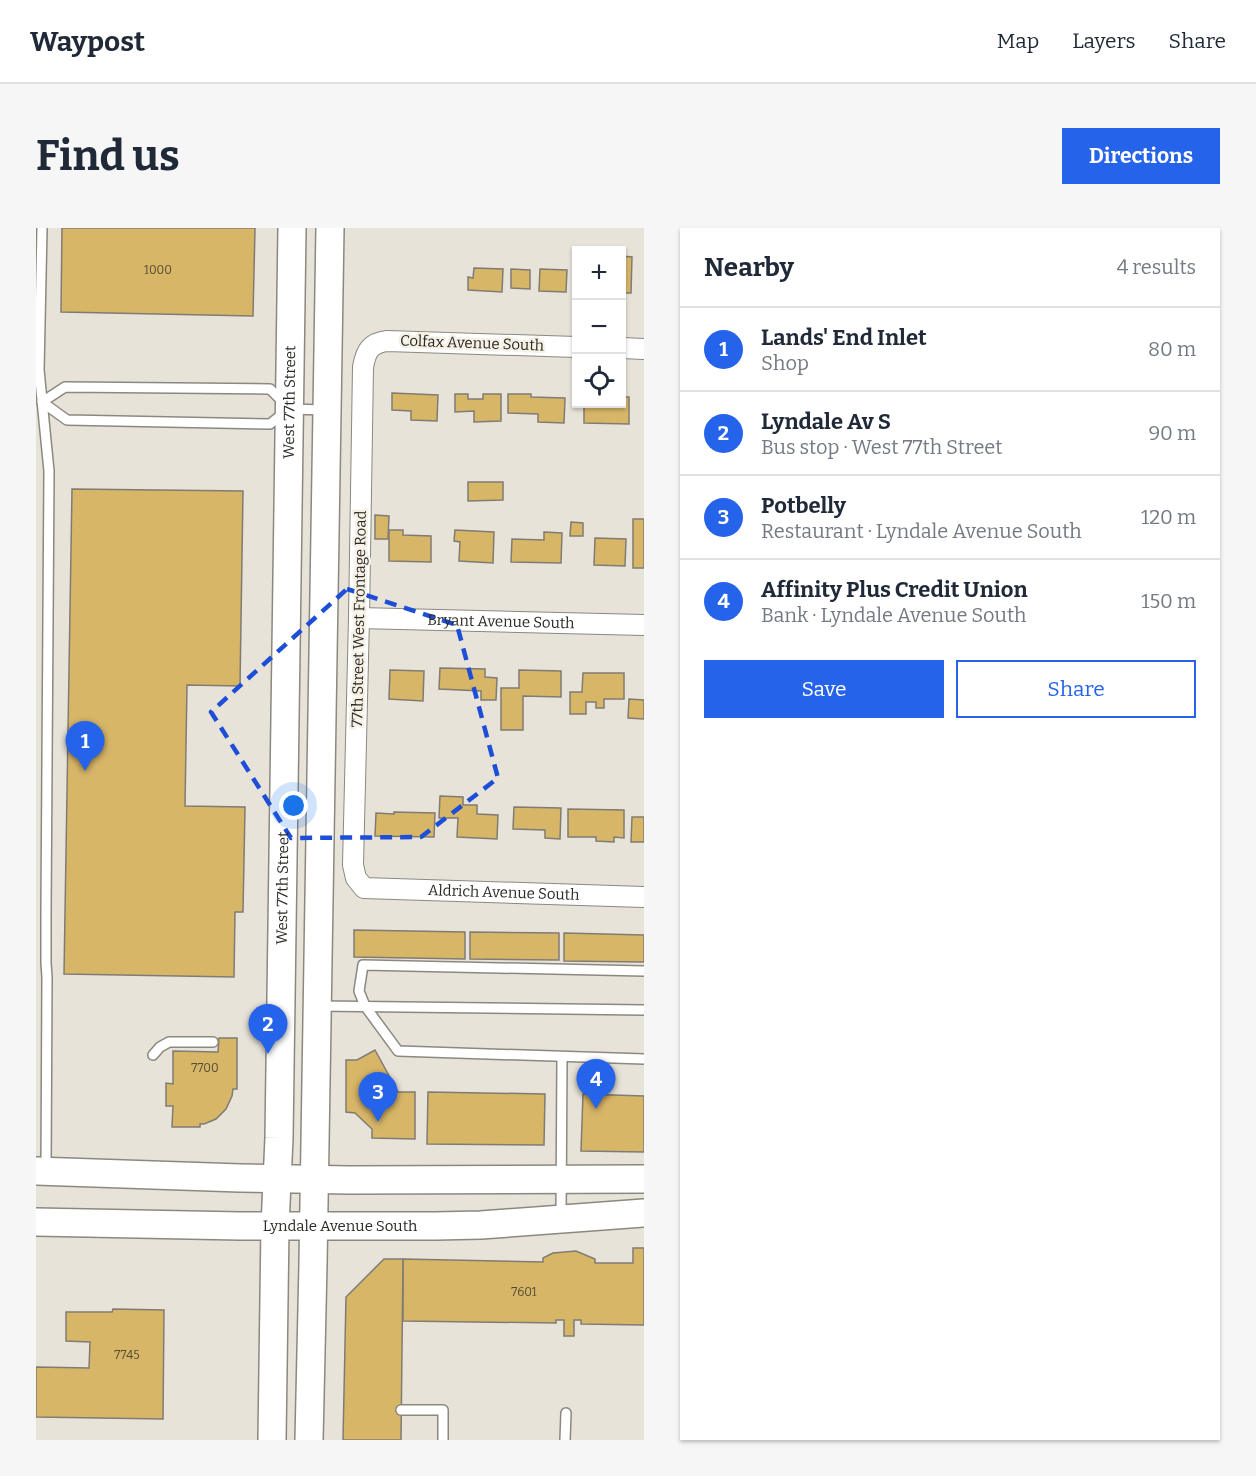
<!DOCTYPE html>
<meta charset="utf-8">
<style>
body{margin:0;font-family:Bitter,serif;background:#f6f6f7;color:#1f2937}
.controls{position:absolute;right:18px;top:18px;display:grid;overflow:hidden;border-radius:0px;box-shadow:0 2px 4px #0004}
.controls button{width:54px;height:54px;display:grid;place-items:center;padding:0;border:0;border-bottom:2px solid #e0e1e3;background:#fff;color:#1f2937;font:30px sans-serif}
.you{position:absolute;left:258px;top:578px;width:21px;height:21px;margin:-15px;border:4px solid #fff;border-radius:50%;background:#1a73e8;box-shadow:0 0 0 9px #1a73e833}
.badge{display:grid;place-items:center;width:39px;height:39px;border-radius:50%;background:#2563eb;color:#fff;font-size:20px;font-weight:700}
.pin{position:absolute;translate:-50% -50px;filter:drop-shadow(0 2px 3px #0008)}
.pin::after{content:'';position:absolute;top:32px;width:21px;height:18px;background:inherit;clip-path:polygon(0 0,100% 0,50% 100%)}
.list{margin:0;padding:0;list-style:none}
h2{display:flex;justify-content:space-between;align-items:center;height:78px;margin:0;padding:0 24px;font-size:26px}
h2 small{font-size:20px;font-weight:400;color:#747a83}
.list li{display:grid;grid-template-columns:39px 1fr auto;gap:18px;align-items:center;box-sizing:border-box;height:84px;padding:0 24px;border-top:2px solid #e0e1e3}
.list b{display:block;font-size:22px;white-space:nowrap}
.list p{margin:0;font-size:20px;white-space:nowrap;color:#747a83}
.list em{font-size:20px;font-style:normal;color:#747a83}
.actions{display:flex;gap:12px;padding:18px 24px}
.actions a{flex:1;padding:14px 0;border:2px solid #2563eb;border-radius:0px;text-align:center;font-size:21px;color:#2563eb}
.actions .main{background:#2563eb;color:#fff}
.icon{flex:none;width:33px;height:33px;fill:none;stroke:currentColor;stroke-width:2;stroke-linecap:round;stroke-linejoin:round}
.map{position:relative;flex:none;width:608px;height:1212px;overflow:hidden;border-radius:0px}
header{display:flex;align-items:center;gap:36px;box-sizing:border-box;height:84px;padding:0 30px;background:#fff;border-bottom:2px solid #e0e1e3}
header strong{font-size:28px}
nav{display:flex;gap:33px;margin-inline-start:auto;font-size:21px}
.intro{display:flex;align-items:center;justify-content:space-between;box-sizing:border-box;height:144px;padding:0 36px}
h1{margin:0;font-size:42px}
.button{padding:15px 27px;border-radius:0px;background:#2563eb;color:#fff;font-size:21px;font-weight:700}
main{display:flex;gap:36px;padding:0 36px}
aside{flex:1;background:#fff;border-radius:0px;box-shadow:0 2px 4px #0004}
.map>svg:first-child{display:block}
.building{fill:#d8b668;stroke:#807c73;stroke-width:1.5}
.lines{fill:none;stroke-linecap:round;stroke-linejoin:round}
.lane-casing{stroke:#8c887f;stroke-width:12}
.street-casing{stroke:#8c887f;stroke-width:22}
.secondary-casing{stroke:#8c887f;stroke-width:30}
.lane{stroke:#fff;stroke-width:9}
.street{stroke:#fff;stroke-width:20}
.secondary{stroke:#fff;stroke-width:27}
.marked{fill:none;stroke:#1d4ed8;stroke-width:4.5;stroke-dasharray:12 8;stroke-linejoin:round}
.labels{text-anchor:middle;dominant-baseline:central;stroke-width:5;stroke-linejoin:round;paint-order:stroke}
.number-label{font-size:12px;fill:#564c36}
.street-label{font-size:15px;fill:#2b2925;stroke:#f6f1e6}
</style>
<header>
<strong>Waypost</strong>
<nav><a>Map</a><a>Layers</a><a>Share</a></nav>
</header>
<div class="intro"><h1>Find us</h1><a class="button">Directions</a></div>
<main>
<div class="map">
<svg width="608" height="1212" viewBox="0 0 608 1212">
<rect width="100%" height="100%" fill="#e8e3d9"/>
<g class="building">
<polygon points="26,0 219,0 217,88 25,84"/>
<polygon points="586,28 596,29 595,65 586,65"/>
<polygon points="438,40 467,41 466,64 432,62 432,49 437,50"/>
<polygon points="475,41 494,42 494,61 475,60"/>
<polygon points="504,41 531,42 530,64 503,63"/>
<polygon points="356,165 402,167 401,193 375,192 375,183 356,182"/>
<polygon points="419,166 432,166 432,171 447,171 447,166 465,166 465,193 438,194 438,183 419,184"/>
<polygon points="472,166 495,166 495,169 529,170 528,195 502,194 502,186 472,185"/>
<polygon points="586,169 593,169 593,196 548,195 548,176 586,176"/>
<polygon points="432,254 467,254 467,272 432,273"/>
<polygon points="36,261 207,263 204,458 151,457 149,578 209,579 207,684 199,684 198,749 28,746"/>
<polygon points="339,287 353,288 352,311 339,311"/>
<rect x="597" y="291" width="11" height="49"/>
<polygon points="535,294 547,295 547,308 534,308"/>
<polygon points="353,302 367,302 367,307 395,308 395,334 353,333"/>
<polygon points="419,302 458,304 457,335 423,333 424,314 418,313"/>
<polygon points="508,304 526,305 525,335 475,334 476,311 508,312"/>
<polygon points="559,310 590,311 589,338 558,337"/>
<polygon points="404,440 449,441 449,449 461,450 460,472 445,472 445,463 403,461"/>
<polygon points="354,442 388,443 387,473 353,471"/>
<polygon points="483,442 525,443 525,469 487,468 487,502 465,502 465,460 483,460"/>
<polygon points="547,445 588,445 588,471 568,471 568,480 560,480 560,474 550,474 550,486 534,486 534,464 546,464"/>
<polygon points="593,471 608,472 608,491 592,490"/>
<polygon points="404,568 427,569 427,577 441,577 441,586 462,587 461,611 421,609 422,590 403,590"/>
<polygon points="478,579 525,580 524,611 509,610 509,602 477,601"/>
<polygon points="532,581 588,582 588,610 578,609 578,614 560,613 560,609 532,609"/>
<polygon points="358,584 399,585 398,609 339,608 340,585 358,586"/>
<polygon points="596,589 608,589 608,614 595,614"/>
<polygon points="318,702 429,704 429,731 318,729"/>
<polygon points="434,704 523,705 523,732 434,731"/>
<polygon points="528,705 608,707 608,734 528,733"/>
<polygon points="183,810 201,810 201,861 197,861 196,868 190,881 180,891 168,896 164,896 164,899 136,899 137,878 130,878 130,855 137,856 137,823 182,824"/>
<polygon points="339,822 362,864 379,864 379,911 336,910 336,901 319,885 310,884 310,832 321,832"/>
<polygon points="392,864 509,866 508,917 391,916"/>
<polygon points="547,866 608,868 608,924 545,923"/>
<polygon points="597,1020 608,1020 608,1097 545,1096 545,1092 538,1092 538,1108 528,1108 528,1092 520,1092 520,1095 367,1093 367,1031 507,1034 507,1030 517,1025 540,1023 559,1031 559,1035 597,1035"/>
<polygon points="348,1031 367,1031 365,1212 307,1212 310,1069"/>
<polygon points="77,1081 128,1082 127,1191 0,1189 0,1139 53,1140 54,1114 30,1113 30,1084 76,1084"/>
</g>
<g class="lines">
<defs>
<g id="lane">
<polyline points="6,0 3,142 13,243 10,682 10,735 11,749 10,942"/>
<polyline points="248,175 234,161 29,159 6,174 31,192 234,196 253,181 290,182"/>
<polyline points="608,743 327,737 323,763 329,778 362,823 608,831"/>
<polyline points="283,778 608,782"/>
<polyline points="117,827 124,819 133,814 177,814"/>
<polyline points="525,989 526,829"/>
<polyline points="365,1182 407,1182"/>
<polyline points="407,1212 407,1184"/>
<polyline points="529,1212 530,1185"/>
</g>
<g id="street">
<path id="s1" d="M540,119L351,113C335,115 330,122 327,139L323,390L317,637L320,650L328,660L608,669"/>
<polyline points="586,120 608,121"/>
<path id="s2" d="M323,390L608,397"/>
</g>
<g id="secondary">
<polyline points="0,943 204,950 313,952 608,951"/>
<path id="s3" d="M0,994L204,998H400L445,997L608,985"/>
<path id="s4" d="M236,1212L239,998L243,910L256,0"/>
<polyline points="273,1212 277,1036 294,0"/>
</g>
</defs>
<use href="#lane" class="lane-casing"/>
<use href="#street" class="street-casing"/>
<use href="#secondary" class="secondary-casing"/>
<use href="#lane" class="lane"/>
<use href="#street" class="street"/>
<use href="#secondary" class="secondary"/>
</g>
<path class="marked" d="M311,361L421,397L462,550L385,609L255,610L175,484Z"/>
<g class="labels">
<g class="number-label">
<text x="122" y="42">1000</text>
<text x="169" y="840">7700</text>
<text x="488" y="1064">7601</text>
<text x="91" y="1127">7745</text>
</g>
<g class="street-label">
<text transform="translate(436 115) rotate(2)">Colfax Avenue South</text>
<text stroke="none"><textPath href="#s4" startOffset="1038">West 77th Street</textPath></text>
<text transform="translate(323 391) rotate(-89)">77th Street West Frontage Road</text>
<text stroke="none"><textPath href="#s2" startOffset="142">Bryant Avenue South</textPath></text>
<text stroke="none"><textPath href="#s4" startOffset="552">West 77th Street</textPath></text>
<text stroke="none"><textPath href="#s1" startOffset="892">Aldrich Avenue South</textPath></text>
<text stroke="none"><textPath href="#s3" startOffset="304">Lyndale Avenue South</textPath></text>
</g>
</g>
</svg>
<div class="controls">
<button>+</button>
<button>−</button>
<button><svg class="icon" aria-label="locate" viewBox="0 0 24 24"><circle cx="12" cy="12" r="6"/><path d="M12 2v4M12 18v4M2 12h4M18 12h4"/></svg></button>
</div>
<div class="you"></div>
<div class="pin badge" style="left:49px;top:543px">1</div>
<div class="pin badge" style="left:232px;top:826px">2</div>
<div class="pin badge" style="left:342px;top:894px">3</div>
<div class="pin badge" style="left:560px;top:881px">4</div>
</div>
<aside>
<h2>Nearby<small>4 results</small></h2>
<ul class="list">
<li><span class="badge">1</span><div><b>Lands' End Inlet</b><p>Shop</p></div><em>80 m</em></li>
<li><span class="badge">2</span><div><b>Lyndale Av S</b><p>Bus stop · West 77th Street</p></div><em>90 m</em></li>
<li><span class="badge">3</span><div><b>Potbelly</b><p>Restaurant · Lyndale Avenue South</p></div><em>120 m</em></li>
<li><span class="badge">4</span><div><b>Affinity Plus Credit Union</b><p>Bank · Lyndale Avenue South</p></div><em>150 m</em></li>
</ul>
<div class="actions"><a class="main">Save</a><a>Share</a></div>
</aside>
</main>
